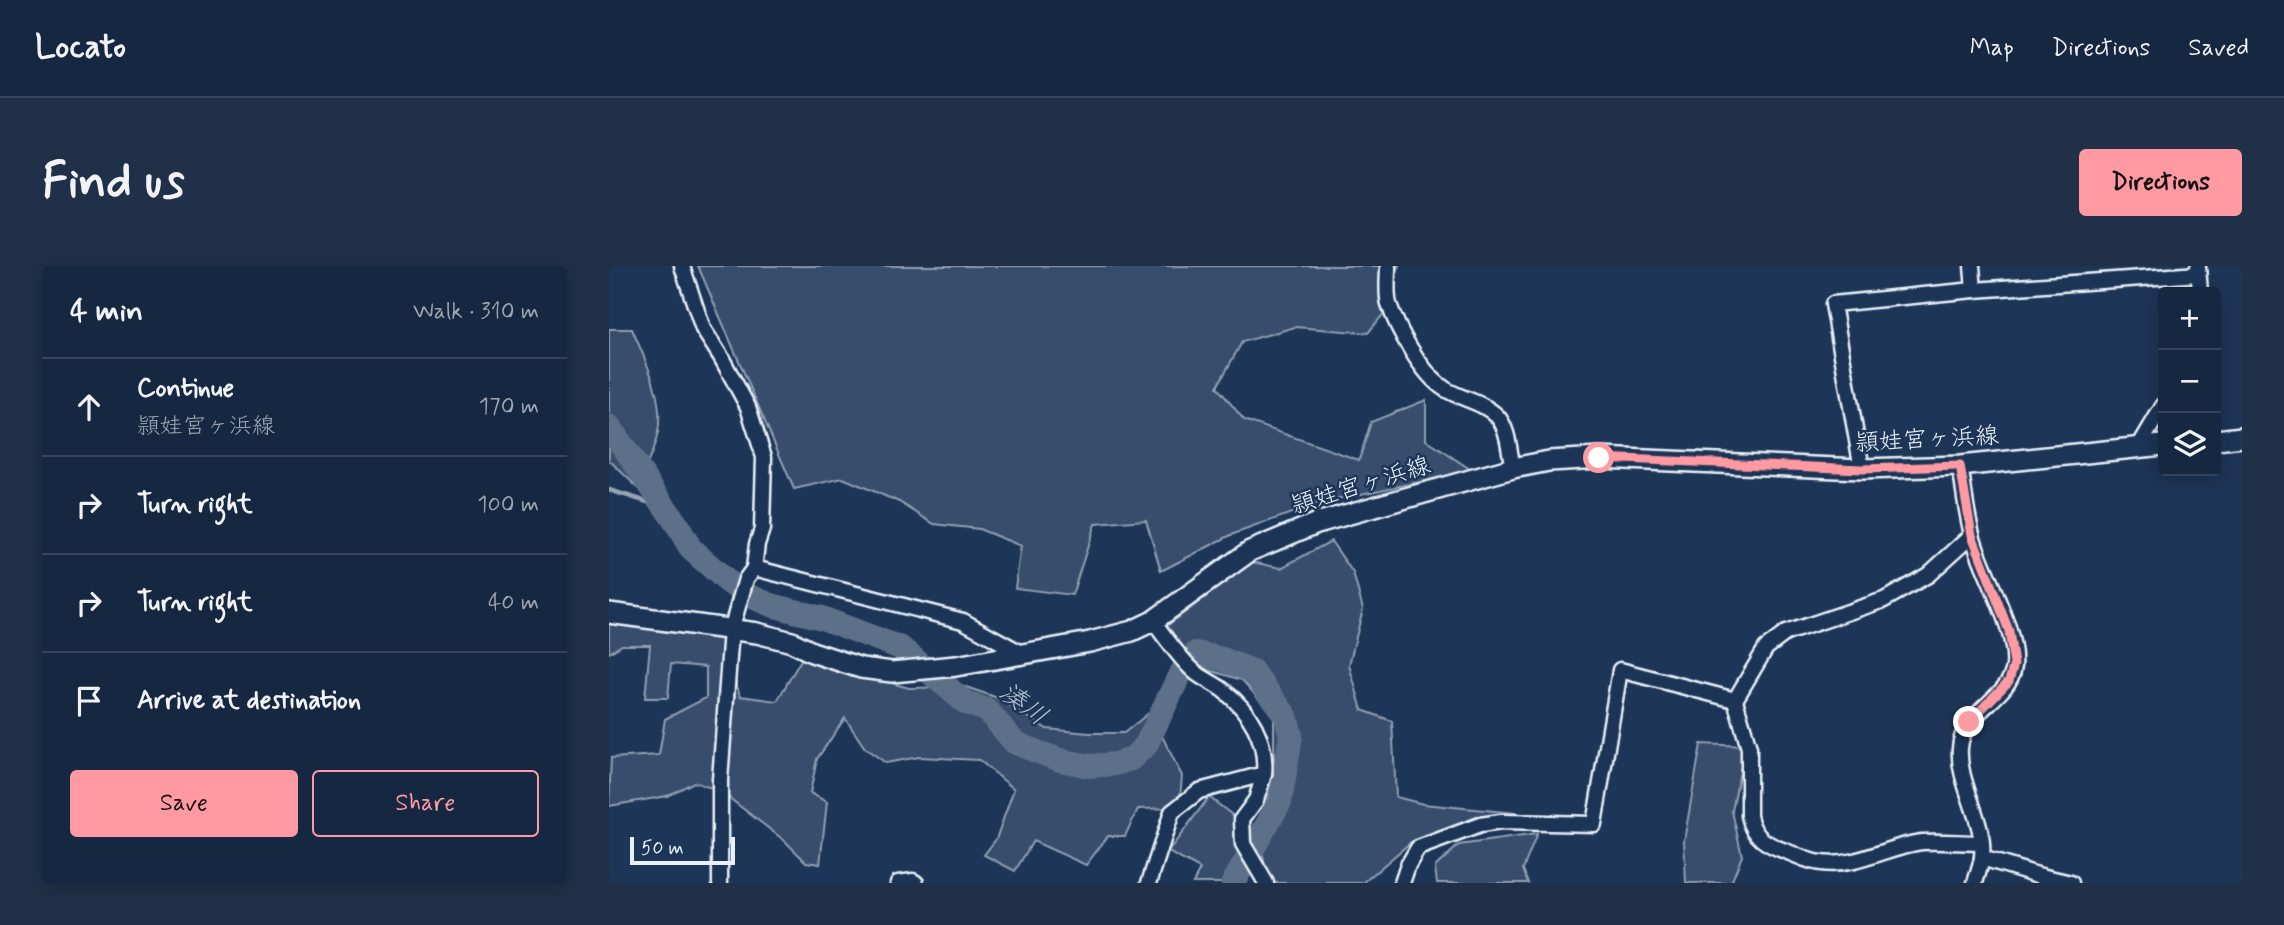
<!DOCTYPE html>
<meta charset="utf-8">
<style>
body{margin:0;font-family:Mynerve,"Klee One",sans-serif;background:#1f3048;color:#f1f3f6}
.controls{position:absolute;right:21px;top:21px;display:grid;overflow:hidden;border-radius:7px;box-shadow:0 4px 18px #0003}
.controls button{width:63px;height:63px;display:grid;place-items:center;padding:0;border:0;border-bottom:2px solid #35445a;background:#162841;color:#f1f3f6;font:35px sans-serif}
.scale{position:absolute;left:21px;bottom:18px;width:105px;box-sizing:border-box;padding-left:7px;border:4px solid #e8f1f8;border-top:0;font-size:19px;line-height:24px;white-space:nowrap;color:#e8f1f8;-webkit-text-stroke:5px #1d3557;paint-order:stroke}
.stop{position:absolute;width:21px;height:21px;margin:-16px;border:5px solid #ff9aa2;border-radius:50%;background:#fff}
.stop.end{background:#ff9aa2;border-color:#fff;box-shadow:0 2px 7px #0008}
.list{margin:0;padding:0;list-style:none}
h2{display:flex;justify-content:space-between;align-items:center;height:91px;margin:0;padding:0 28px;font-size:30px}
h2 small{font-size:23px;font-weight:400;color:#9ea6b1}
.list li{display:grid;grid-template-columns:46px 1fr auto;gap:21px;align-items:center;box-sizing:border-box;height:98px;padding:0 28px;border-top:2px solid #35445a}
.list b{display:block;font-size:26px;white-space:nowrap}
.list p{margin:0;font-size:23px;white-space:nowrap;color:#9ea6b1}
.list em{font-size:23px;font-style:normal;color:#9ea6b1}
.actions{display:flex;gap:14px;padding:21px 28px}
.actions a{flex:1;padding:16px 0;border:2px solid #ff9aa2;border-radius:7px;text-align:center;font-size:24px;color:#ff9aa2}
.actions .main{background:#ff9aa2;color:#111}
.icon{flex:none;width:38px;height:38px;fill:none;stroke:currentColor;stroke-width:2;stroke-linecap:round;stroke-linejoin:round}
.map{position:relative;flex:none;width:1633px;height:617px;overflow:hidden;border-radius:7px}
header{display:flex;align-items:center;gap:42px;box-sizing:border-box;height:98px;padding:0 35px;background:#162841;border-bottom:2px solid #35445a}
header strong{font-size:33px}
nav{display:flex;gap:38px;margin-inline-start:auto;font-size:24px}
.intro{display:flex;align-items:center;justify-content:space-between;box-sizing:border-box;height:168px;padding:0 42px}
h1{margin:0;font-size:49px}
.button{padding:18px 32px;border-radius:7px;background:#ff9aa2;color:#111;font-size:24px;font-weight:700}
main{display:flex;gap:42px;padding:0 42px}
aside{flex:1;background:#162841;border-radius:7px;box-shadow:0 4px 18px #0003}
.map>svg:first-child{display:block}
.green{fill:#374d6c;stroke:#909fb2;stroke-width:2}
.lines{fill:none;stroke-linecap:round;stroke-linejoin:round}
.stream{stroke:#95a4b5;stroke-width:4.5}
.river{stroke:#5d7089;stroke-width:24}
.minor-casing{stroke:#e8f1f8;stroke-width:19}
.major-casing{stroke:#e8f1f8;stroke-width:24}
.minor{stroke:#1d3557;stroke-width:14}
.major{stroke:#1d3557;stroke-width:19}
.route{stroke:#ff9aa2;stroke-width:9}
.labels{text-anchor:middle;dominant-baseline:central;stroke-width:5;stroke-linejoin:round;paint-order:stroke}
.street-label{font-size:24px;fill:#e8f1f8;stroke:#1d3557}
.water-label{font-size:26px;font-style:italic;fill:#b7c4d1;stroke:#1d3557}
</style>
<header>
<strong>Locato</strong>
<nav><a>Map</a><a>Directions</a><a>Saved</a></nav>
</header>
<div class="intro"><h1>Find us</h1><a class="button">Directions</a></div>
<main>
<aside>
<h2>4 min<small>Walk · 310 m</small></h2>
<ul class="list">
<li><svg class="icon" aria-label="ahead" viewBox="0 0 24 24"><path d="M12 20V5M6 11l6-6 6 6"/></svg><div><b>Continue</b><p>頴娃宮ヶ浜線</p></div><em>170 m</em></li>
<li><svg class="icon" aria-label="right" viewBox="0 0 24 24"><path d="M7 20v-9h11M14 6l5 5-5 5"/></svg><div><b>Turn right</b></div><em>100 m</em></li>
<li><svg class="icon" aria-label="right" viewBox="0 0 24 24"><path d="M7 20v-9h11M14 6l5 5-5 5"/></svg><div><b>Turn right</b></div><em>40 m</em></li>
<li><svg class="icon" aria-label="arrive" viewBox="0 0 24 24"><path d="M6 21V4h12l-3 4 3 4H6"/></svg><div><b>Arrive at destination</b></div></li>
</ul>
<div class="actions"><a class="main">Save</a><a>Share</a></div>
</aside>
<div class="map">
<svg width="1633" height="617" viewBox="0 0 1633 617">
<rect width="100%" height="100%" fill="#1d3557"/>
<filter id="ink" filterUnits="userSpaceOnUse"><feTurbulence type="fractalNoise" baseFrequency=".0143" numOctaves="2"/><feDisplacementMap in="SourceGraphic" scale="14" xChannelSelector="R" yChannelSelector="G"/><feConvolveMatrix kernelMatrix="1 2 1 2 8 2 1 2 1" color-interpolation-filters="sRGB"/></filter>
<g filter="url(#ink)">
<g class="green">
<polygon points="89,0 790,0 780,41 759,67 686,61 633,76 608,121 635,154 750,194 762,156 817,134 817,174 864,205 713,236 622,269 552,305 537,254 486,258 463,329 406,322 412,280 370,263 325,258 290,236 234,212 185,223"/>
<path d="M0,63H23C35,91 53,127 50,159C48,180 36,202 28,221L0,194Z"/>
<polygon points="722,275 744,307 754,343 740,399 753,444 783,455 787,531 814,538 907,547 802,576 754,617 662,617 658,611 650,569 665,509 665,450 633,414 583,399 546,369 643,296 672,302"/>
<polygon points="0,355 114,370 131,430 168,435 193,392 300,422 357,421 389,432 438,463 480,467 515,467 541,446 573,510 570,542 529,543 516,570 499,570 477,599 424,575 406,605 375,589 387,573 405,523 370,494 310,491 277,497 256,482 236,452 208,493 201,527 218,536 211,598 197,596 176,575 111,525 85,516 58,530 0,540 2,492 50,489 56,453 97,432 97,401 62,398 59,432 36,432 41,379 13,379 0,387"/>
<polygon points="1092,478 1136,480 1123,545 1133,590 1122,617 1077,617 1075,575"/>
<polygon points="600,531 631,555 632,617 584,617 591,603 559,586"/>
<polygon points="928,568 914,603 919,617 828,617 826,601 850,579"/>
</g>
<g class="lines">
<polyline class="stream" points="0,224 58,242"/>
<polyline class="river" points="0,160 67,257 82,283 118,315 136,328 162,339 213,352 292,382 357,437 378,444 405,476 426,485 451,494 480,500 506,498 522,493 537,479 570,410 587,387 613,393 643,405 677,450 682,470 671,536 624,617"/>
<defs>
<g id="minor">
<polyline points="73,0 94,63 112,91 139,141 155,191 153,263 148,278 145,302 137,313 122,364 111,514 111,617"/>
<path d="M779,0C779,12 777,27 780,38C788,62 813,109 836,123C852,133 874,136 888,150C900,163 900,186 904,202"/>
<polyline points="1363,0 1365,24"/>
<polyline points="1589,1 1591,26"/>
<polyline points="1529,182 1554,140"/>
<path d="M1351,200C1355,222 1357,246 1363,268C1372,304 1409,364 1405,400C1401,433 1353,445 1351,482C1348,517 1377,556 1373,591C1372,600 1368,609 1366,617"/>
<polyline points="1253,203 1224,38 1365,24 1589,8"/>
<path d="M1363,269L1319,309L1275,334L1177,367L1157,382L1126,434L1140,482V550C1145,572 1157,578 1176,585C1188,589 1200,596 1212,597C1247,602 1279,580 1313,576C1332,575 1353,577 1372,577"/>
<polyline points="145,302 354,355 414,388"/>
<polyline points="655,508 647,534 633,553 634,578 657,617"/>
<polyline points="1373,592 1432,610 1462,617"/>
<polyline points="289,617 304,615 307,617"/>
<path d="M540,617L563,546L590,525L655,508C658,474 641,445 614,424C605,417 594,413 586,406C570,392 557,372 544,355"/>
<polyline points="793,617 799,599 809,582 871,559 892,556 985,558 1011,404 1126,434"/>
</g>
<g id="major">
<polyline points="1607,174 1633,171"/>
<polyline points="0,347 148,367 183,376 203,386 252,402 283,406 347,400 481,376 523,365 544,355 641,285 708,257 904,202 940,195 991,192 1253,203 1351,200 1554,179"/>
</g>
</defs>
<use href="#minor" class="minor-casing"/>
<use href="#major" class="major-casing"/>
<use href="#minor" class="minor"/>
<use href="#major" class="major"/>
</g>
</g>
<g class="lines" filter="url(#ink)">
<polyline class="route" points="990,192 1253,203 1351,200 1363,269 1400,365 1405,398 1400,415 1360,456"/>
</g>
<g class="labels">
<g class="street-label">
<text transform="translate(1318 174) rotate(-3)">頴娃宮ヶ浜線</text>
<text transform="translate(752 220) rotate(-17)">頴娃宮ヶ浜線</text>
</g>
<g class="water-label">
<text transform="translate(414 439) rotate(37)">湊川</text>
</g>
</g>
</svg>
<div class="controls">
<button>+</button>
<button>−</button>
<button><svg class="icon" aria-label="layers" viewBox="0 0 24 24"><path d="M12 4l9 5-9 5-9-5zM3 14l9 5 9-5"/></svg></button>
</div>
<div class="scale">50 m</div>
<div class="stop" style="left:990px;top:192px"></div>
<div class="stop end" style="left:1360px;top:456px"></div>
</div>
</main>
